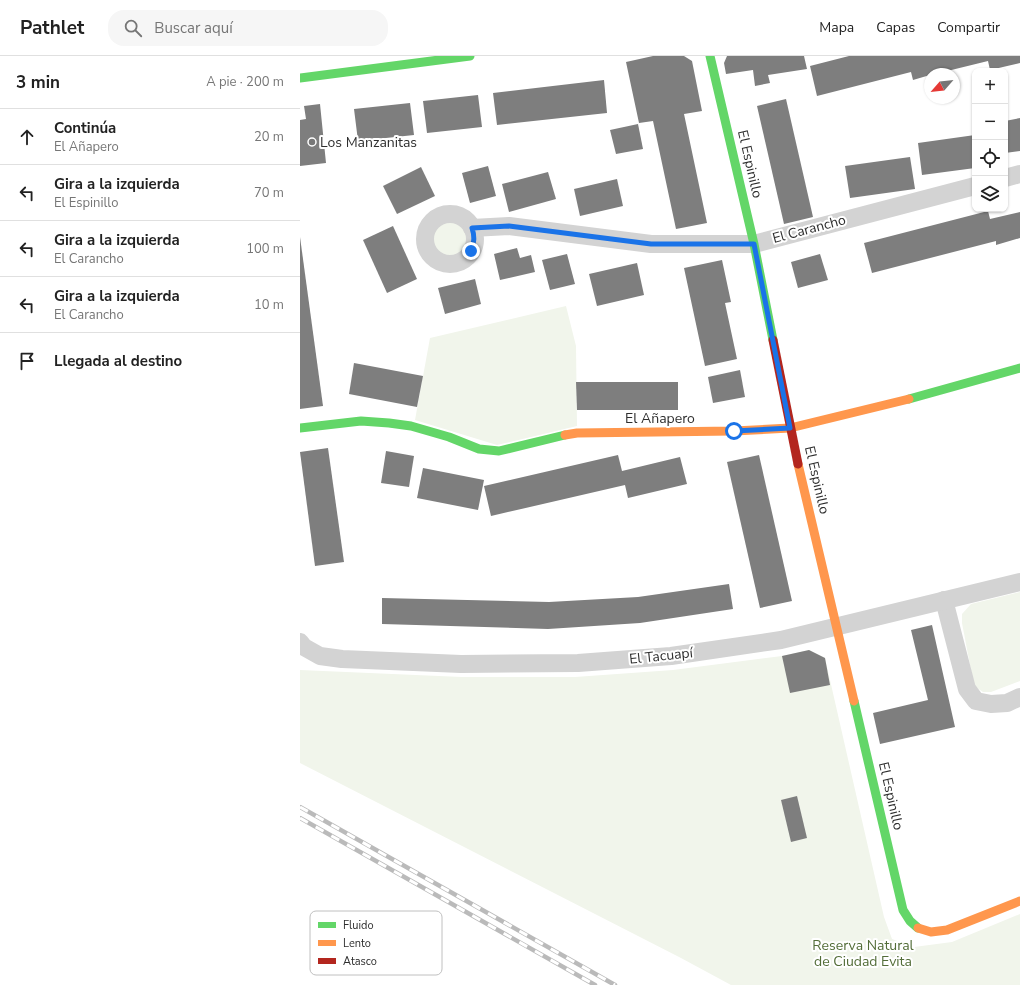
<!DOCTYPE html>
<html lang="es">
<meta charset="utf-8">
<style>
body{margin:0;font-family:"Nunito Sans",sans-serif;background:#f6f6f6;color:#222}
.controls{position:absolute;right:12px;top:12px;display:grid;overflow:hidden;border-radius:8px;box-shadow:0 1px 3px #0004}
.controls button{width:36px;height:36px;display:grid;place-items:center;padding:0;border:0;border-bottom:1px solid #e0e0e0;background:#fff;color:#222;font:20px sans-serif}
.compass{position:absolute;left:624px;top:12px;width:36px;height:36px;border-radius:50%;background:#fff;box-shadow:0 1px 3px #0004;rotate:242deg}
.stop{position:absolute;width:12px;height:12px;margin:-9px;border:3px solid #1a73e8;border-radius:50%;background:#fff}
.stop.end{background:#1a73e8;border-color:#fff;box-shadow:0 1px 4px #0008}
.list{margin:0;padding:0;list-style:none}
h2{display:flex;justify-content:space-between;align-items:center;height:52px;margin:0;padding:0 16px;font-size:17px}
h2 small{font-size:13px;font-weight:400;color:#767676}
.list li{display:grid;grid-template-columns:26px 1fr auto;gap:12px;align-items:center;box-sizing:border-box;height:56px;padding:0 16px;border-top:1px solid #e0e0e0}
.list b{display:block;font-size:15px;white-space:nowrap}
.list p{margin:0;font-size:13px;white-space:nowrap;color:#767676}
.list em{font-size:13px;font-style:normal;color:#767676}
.icon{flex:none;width:22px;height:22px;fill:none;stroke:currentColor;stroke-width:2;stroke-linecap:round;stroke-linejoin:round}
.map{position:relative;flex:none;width:720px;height:929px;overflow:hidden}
header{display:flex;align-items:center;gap:24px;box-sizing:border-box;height:56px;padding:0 20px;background:#fff;border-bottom:1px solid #e0e0e0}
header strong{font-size:19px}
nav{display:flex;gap:22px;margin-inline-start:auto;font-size:14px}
.search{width:280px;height:36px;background:#f6f6f6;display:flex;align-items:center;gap:10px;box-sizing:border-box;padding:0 14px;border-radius:16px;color:#767676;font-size:15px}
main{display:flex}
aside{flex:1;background:#fff}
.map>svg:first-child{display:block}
.green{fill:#f1f5eb}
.building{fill:#7e7e7e}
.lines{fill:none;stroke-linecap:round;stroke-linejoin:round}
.street{stroke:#d3d3d3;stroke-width:18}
.fast{stroke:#63d668;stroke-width:9}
.slow{stroke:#ff974d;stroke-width:9}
.jam{stroke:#b3261e;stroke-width:9}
.rail-casing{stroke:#bababa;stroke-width:4.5}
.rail{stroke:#fff;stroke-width:3;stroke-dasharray:9;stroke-linecap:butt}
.route{stroke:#1a73e8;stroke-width:5}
.poi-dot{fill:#777;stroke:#fff;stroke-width:1.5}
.labels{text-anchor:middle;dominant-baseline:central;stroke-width:4;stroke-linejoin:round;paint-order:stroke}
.poi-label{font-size:14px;fill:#2e2e2e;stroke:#fff;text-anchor:start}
.street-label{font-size:14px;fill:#2e2e2e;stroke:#fff}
.park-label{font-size:14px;fill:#536d38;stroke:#fff}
.key{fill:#fff;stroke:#c0c0c0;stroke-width:1}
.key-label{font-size:11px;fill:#2e2e2e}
</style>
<header>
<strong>Pathlet</strong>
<div class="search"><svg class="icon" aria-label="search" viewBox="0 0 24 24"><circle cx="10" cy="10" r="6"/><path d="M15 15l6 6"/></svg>Buscar aquí</div>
<nav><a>Mapa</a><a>Capas</a><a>Compartir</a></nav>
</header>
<main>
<aside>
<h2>3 min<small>A pie · 200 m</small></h2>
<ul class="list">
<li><svg class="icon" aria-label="ahead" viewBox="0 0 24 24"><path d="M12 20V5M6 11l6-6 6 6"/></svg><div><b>Continúa</b><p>El Añapero</p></div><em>20 m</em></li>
<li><svg class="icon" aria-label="left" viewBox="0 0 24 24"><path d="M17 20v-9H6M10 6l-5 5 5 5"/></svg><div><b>Gira a la izquierda</b><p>El Espinillo</p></div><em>70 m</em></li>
<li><svg class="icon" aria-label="left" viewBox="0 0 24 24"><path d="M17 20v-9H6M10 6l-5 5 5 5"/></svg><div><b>Gira a la izquierda</b><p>El Carancho</p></div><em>100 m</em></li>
<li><svg class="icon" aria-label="left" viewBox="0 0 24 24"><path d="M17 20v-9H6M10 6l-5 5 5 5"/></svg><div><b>Gira a la izquierda</b><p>El Carancho</p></div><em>10 m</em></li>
<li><svg class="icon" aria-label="arrive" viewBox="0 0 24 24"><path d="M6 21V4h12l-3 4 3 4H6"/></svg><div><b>Llegada al destino</b></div></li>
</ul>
</aside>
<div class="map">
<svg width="720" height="929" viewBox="0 0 720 929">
<rect width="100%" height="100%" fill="#fff"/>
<g class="green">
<circle cx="149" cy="183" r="20"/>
<polygon points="266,250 276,290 277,370 197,389 115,364 130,282"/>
<polygon points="720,536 720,625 691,636 683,636 674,630 662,567 662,558 671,548"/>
<polygon points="509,594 525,602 584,861 592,883 614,891 652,886 720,858 720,929 431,929 381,902 0,707 0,614 162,621 275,621 373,614 482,600"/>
</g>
<g class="building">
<polygon points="353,0 384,0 392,5 402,55 384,58 407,167 376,173 353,65 339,67 326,6"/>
<polygon points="427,0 504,0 507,13 468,19 470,27 455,30 453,14 426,18 424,7"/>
<polygon points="549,0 720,0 720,7 690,14 688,5 635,18 630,18 630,19 613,24 611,16 517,40 510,10"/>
<polygon points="304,24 307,57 197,69 193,37"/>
<polygon points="178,39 182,71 127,77 123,45"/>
<polygon points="486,43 513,161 484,168 457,50"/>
<polygon points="110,47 114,79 58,85 54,53"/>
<polygon points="20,48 26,107 0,110 0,64 6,63 4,50"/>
<polygon points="720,62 720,95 705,97 705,65"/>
<polygon points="338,68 343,93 316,98 310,74"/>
<polygon points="675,79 675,112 622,119 618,87"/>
<polygon points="610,101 615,133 550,142 545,110"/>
<polygon points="188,110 196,140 170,147 162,117"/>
<polygon points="121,111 135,140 97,158 83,130"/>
<polygon points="248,116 256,143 209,156 202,128"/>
<polygon points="317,123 323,150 280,160 274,133"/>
<polygon points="688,155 690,163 720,156 720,182 696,189 696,185 572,217 564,187"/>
<polygon points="93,170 117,223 87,237 63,184"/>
<polygon points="0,181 23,350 0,353"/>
<polygon points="217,192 220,202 231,199 235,216 200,224 194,198"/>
<polygon points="267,198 275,228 250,234 242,204"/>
<polygon points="520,198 528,224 498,232 491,206"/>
<polygon points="422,204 431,246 425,247 437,303 405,310 384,212"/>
<polygon points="337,207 344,239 297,250 289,218"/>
<polygon points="175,223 181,248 145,258 138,232"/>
<polygon points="54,307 123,320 117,351 49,338"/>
<polygon points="440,314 445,341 413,347 408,321"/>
<polygon points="276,326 378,326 378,354 277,354"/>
<polygon points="28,392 44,506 15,510 0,396"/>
<polygon points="86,395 114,400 109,431 81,427"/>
<polygon points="318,399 322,415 380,401 387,428 328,442 325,429 191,460 184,430"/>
<polygon points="459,399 492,545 460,552 427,406"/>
<polygon points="123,412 184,424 178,454 117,442"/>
<polygon points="429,528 433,553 340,567 248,573 82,568 82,542 249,546 338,541"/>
<polygon points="632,569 655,671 580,688 573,657 628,644 611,574"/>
<polygon points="509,594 525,602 530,629 490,637 482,600"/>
<polygon points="497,740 507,782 491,786 481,744"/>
</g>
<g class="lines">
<g class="street">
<polyline points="705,122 720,118"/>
<circle cx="150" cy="183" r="25"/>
<polyline points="172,172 209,170 351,188 454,188 675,130"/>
<polyline points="644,544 667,633 676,645 691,648 707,647 720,641"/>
<polyline points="0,586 4,591 20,600 42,603 161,608 278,607 371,600 481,584 720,526"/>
</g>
<g class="fast">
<polyline points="410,0 454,188 473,284"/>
<polyline points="0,22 170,0"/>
<polyline points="609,343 720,312"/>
<polyline points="0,372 61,365 89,367 111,370 149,381 179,393 199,395 265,379"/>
<polyline points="554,645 603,854 610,865 618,872"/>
</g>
<g class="slow">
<polyline points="265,379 277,377 434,375 490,372 609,343"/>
<polyline points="498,408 554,645"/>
<polyline points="618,872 631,876 647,874 720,845"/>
</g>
<polyline class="jam" points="473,284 498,408"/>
<defs>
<g id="rail">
<polyline points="0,751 315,929"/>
<polyline points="0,762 295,929"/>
</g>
</defs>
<use href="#rail" class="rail-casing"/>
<use href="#rail" class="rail"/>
</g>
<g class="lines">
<path class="route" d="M171,195C174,187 175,181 172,172L209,170L351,188H454L490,372L434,375"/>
</g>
<circle class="poi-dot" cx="12" cy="86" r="4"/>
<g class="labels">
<g class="poi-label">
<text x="20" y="86">Los Manzanitas</text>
</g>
<g class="street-label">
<text transform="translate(450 108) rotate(77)">El Espinillo</text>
<text transform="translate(509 173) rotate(-15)">El Carancho</text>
<text x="360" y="362">El Añapero</text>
<text transform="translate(517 424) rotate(77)">El Espinillo</text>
<text transform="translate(361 600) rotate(-6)">El Tacuapí</text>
<text transform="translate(591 740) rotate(77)">El Espinillo</text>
</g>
<g class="park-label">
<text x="563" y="889">Reserva Natural<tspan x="563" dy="16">de Ciudad Evita</tspan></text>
</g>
</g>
<rect x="10" y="855" width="132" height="64" rx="6" class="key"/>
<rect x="18" y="866" width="18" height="6" fill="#63d668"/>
<rect x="18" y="884" width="18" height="6" fill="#ff974d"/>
<rect x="18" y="902" width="18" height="6" fill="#b3261e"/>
<g class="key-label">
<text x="43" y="873">Fluido</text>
<text x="43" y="891">Lento</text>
<text x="43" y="909">Atasco</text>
</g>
</svg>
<div class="controls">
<button>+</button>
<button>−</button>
<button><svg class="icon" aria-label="locate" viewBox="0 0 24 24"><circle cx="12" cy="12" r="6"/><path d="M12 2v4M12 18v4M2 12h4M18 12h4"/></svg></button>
<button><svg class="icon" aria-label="layers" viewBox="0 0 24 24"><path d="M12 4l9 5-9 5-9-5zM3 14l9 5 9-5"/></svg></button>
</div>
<svg class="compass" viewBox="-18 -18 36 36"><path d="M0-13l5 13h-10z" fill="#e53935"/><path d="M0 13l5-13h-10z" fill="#767676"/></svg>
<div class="stop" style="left:434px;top:375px"></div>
<div class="stop end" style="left:171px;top:195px"></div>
</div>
</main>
